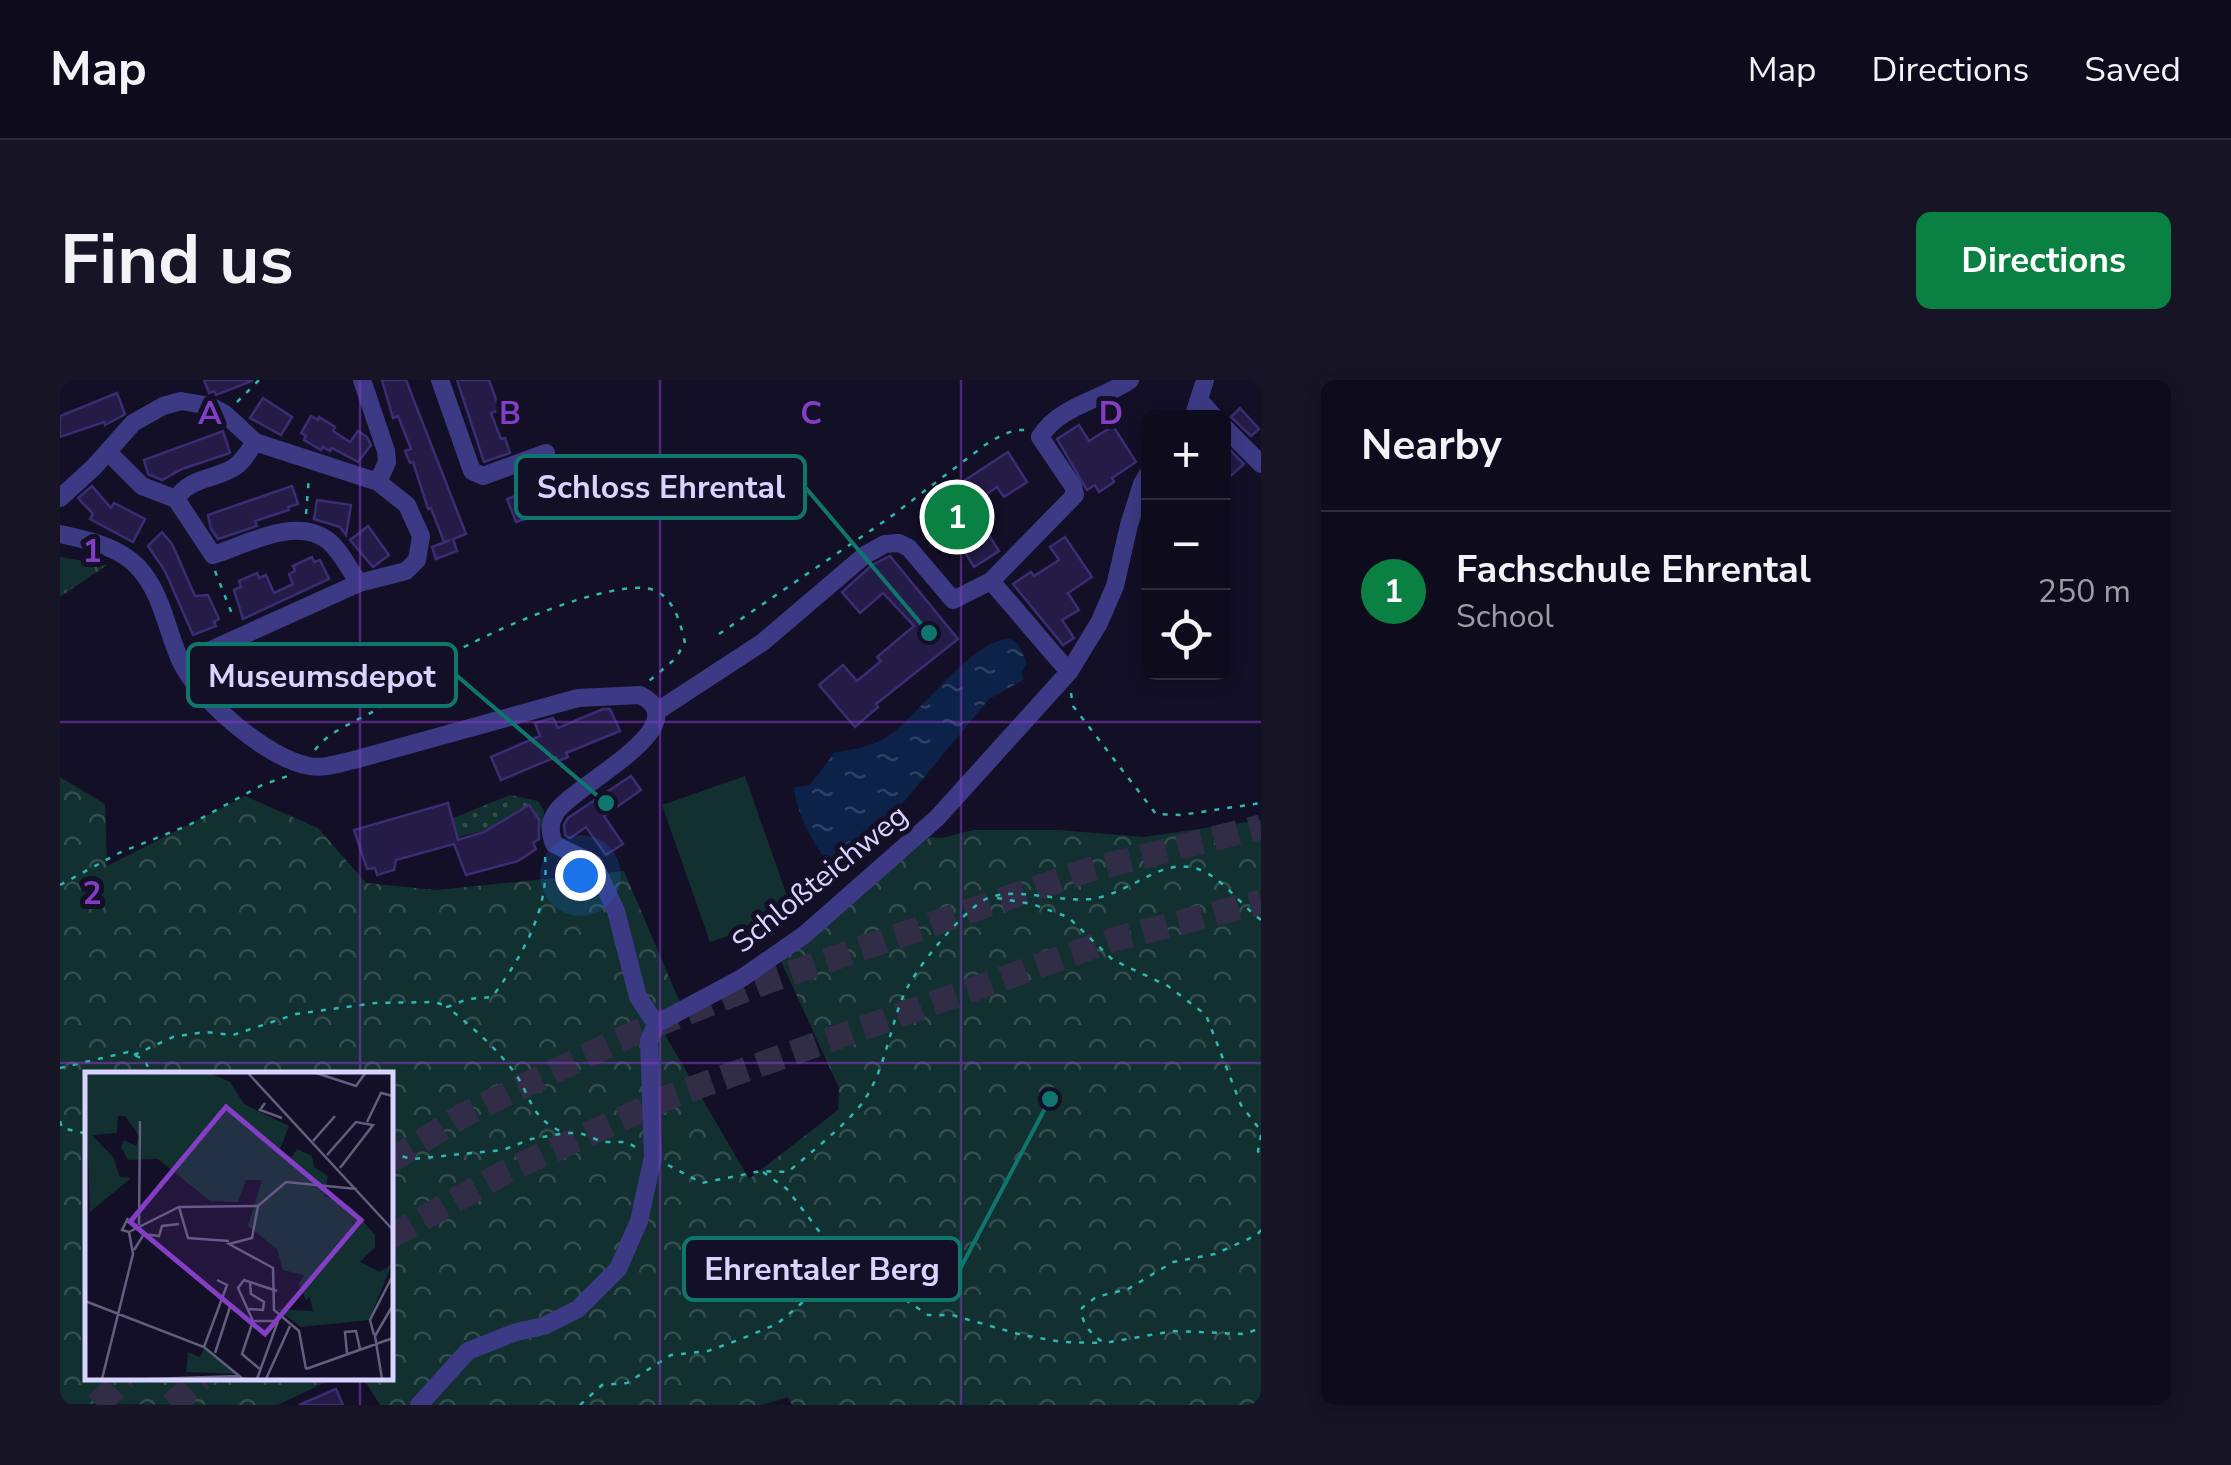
<!DOCTYPE html>
<meta charset="utf-8">
<style>
body{margin:0;font-family:"Nunito Sans",sans-serif;background:#171425;color:#f1f3f6}
.controls{position:absolute;right:30px;top:30px;display:grid;overflow:hidden;border-radius:15px;box-shadow:0 5px 15px #0003}
.controls button{width:90px;height:90px;display:grid;place-items:center;padding:0;border:0;border-bottom:2px solid #2e2b3b;background:#0e0b1c;color:#f1f3f6;font:50px sans-serif}
.you{position:absolute;left:520px;top:495px;width:35px;height:35px;margin:-25px;border:8px solid #fff;border-radius:50%;background:#1a73e8;box-shadow:0 0 0 15px #1a73e833}
.badge{display:grid;place-items:center;width:65px;height:65px;border-radius:50%;background:#0b8043;color:#fff;font-size:32px;font-weight:700}
.pin{position:absolute;translate:-50% -50%;border:5px solid #fff;box-shadow:0 2px 10px #0006}
.list{margin:0;padding:0;list-style:none}
h2{display:flex;justify-content:space-between;align-items:center;height:130px;margin:0;padding:0 40px;font-size:42px}
h2 small{font-size:32px;font-weight:400;color:#9b9ba3}
.list li{display:grid;grid-template-columns:65px 1fr auto;gap:30px;align-items:center;box-sizing:border-box;height:160px;padding:0 40px;border-top:2px solid #2e2b3b}
.list b{display:block;font-size:38px;white-space:nowrap}
.list p{margin:0;font-size:32px;white-space:nowrap;color:#9b9ba3}
.list em{font-size:32px;font-style:normal;color:#9b9ba3}
.icon{flex:none;width:55px;height:55px;fill:none;stroke:currentColor;stroke-width:2;stroke-linecap:round;stroke-linejoin:round}
.map{position:relative;flex:none;width:1201px;height:1025px;overflow:hidden;border-radius:15px}
header{display:flex;align-items:center;gap:60px;box-sizing:border-box;height:140px;padding:0 50px;background:#0e0b1c;border-bottom:2px solid #2e2b3b}
header strong{font-size:48px}
nav{display:flex;gap:55px;margin-inline-start:auto;font-size:35px}
.intro{display:flex;align-items:center;justify-content:space-between;box-sizing:border-box;height:240px;padding:0 60px}
h1{margin:0;font-size:70px}
.button{padding:25px 45px;border-radius:15px;background:#0b8043;color:#fff;font-size:35px;font-weight:700}
main{display:flex;gap:60px;padding:0 60px}
aside{flex:1;background:#0e0b1c;border-radius:15px;box-shadow:0 5px 15px #0003}
.map>svg:first-child{display:block}
.grass{fill:url(#grass-tufts)}
.forest{fill:url(#forest-crowns)}
.park{fill:url(#park-dots)}
.pitch{fill:#12302f}
.water{fill:url(#water-ripples)}
.building{fill:#241b47;stroke:#3b2d73;stroke-width:2.5}
.lines{fill:none;stroke-linecap:round;stroke-linejoin:round}
.highway-tunnel{stroke:#312d47;stroke-width:25;stroke-dasharray:25 12;stroke-linecap:butt}
.path{stroke:#2fb8b0;stroke-width:2.5;stroke-dasharray:5 8;stroke-linecap:butt}
.minor{stroke:#3d3a85;stroke-width:18}
.grid{fill:none;stroke:#843dc5;stroke-width:2.5;stroke-opacity:0.55}
.labels{text-anchor:middle;dominant-baseline:central;stroke-width:10;stroke-linejoin:round;paint-order:stroke}
.street-label{font-size:30px;fill:#d9d4ff;stroke:#130f26}
.inset-road{fill:none;stroke:#625e7d;stroke-width:2.5}
.view{fill:#843dc5;fill-opacity:0.15;stroke:#843dc5;stroke-width:5}
.inset-edge{fill:none;stroke:#d9d4ff;stroke-width:5}
.grid-label{font-size:32px;text-anchor:middle;font-weight:bold;fill:#843dc5;stroke:#130f26;stroke-width:10;stroke-linejoin:round;paint-order:stroke}
.leader{fill:none;stroke:#0f766e;stroke-width:4}
.callout-dot{fill:#0f766e;stroke:#130f26;stroke-width:4}
.callout{fill:#130f26;stroke:#0f766e;stroke-width:4}
.callout-label{font-size:32px;text-anchor:middle;font-weight:bold;fill:#d9d4ff}
</style>
<header>
<strong>Map</strong>
<nav><a>Map</a><a>Directions</a><a>Saved</a></nav>
</header>
<div class="intro"><h1>Find us</h1><a class="button">Directions</a></div>
<main>
<div class="map">
<svg width="1201" height="1025" viewBox="0 0 1201 1025">
<defs>
<pattern id="grass-tufts" width="24" height="20" patternUnits="userSpaceOnUse" patternTransform="scale(2.5)"><rect width="24" height="20" fill="#12302f"/><path d="M3 7l-1-3M5 7V3M7 7l1-3M15 17l-1-3M17 17v-4M19 17l1-3" fill="none" stroke="#344d4e"/></pattern>
<pattern id="forest-crowns" width="20" height="18" patternUnits="userSpaceOnUse" patternTransform="scale(2.5)"><rect width="20" height="18" fill="#12302f"/><path d="M2 6a3 3 0 1 1 6 0M12 15a3 3 0 1 1 6 0" fill="none" stroke="#344d4e"/></pattern>
<pattern id="park-dots" width="8" height="8" patternUnits="userSpaceOnUse" patternTransform="scale(2.5)"><rect width="8" height="8" fill="#12302f"/><path d="M2 2h.1M6 6h.1" fill="none" stroke="#344d4e" stroke-width="1.8" stroke-linecap="round"/></pattern>
<pattern id="water-ripples" width="26" height="14" patternUnits="userSpaceOnUse" patternTransform="scale(2.5)"><rect width="26" height="14" fill="#0c2248"/><path d="M2 4q2-2 4 0t4 0M15 11q2-2 4 0t4 0" fill="none" stroke="#2f4163"/></pattern>
</defs>
<rect width="100%" height="100%" fill="#130f26"/>
<polygon class="grass" points="0,177 47,185 0,217"/>
<polygon class="forest" points="0,397 45,424 47,486 185,416 258,448 306,503 377,510 564,491 621,625 604,653 689,799 778,730 779,708 721,581 870,457 882,458 913,450 999,450 1083,457 1201,440 1201,1025 732,1025 728,1017 702,1025 320,1025 303,998 330,998 330,695 28,695 28,998 274,998 218,1025 0,1024"/>
<polygon class="park" points="450,415 478,421 484,431 482,450 469,424 426,450 398,457 391,439"/>
<polygon class="pitch" points="685,396 733,533 650,562 602,425"/>
<path class="water" d="M950,258L958,264L967,283L962,292L963,300L929,319L818,453L773,488C754,466 737,437 734,407L750,405L775,372C794,370 813,366 828,356C863,332 909,262 950,258Z"/>
<g class="building">
<polygon points="144,0 192,0 192,1 156,15 154,11 149,13"/>
<polygon points="322,0 346,0 406,154 393,159 397,171 376,179 372,167 390,160 384,162 371,128 368,129 353,82 350,83 345,71 351,69 338,36 333,38"/>
<polygon points="397,0 429,0 440,30 431,33 441,59 445,58 450,73 424,82"/>
<polygon points="57,13 65,34 62,36 45,45 44,42 0,57 0,36"/>
<polygon points="203,18 232,37 221,55 190,38"/>
<polygon points="1180,28 1199,49 1191,56 1171,37"/>
<polygon points="251,36 258,40 259,37 275,47 273,51 290,62 298,51 307,57 311,65 298,82 272,68 270,71 263,67 261,70 244,60 246,56 241,53"/>
<polygon points="1019,45 1029,61 1053,46 1076,82 1052,98 1054,102 1039,112 1035,105 1027,110 997,59"/>
<polygon points="163,51 170,73 122,89 102,100 88,94 84,80"/>
<polygon points="1168,68 1184,84 1164,102 1164,72"/>
<polygon points="948,72 967,102 944,117 937,107 910,125 939,171 914,187 890,148 886,151 866,120 893,102 896,106"/>
<polygon points="32,106 51,128 54,123 85,139 73,162 30,139 33,134 18,118"/>
<polygon points="232,106 238,124 228,127 229,130 195,141 197,146 158,159 151,149 148,135"/>
<polygon points="467,112 475,136 456,142 447,119"/>
<polygon points="257,120 291,125 286,155 280,147 254,139"/>
<polygon points="308,146 329,175 313,187 290,160"/>
<polygon points="102,152 112,164 135,216 148,215 159,239 154,242 156,246 133,255 105,191 88,166"/>
<polygon points="1005,157 1032,197 1008,213 1019,230 1002,240 1014,258 1003,265 953,204 971,192 974,196 999,180 990,167"/>
<polygon points="830,176 898,259 816,324 818,327 795,347 759,305 783,285 797,301 821,281 817,277 854,246 823,213 800,233 782,212 812,185"/>
<polygon points="252,177 254,182 260,180 269,199 183,239 174,210 181,207 179,201 197,193 199,198 206,195 214,213 233,204 229,194 235,191 233,186"/>
<polygon points="543,329 550,329 560,351 506,373 508,377 498,381 496,377 441,400 431,377 480,356 475,343 493,338 498,348"/>
<polygon points="571,396 581,410 544,436 563,464 546,475 526,447 510,458 505,455 504,445 508,438"/>
<polygon points="388,423 398,460 424,452 469,425 479,440 479,459 473,463 476,469 458,481 406,495 394,464 336,480 334,490 317,495 315,488 307,489 294,450"/>
<polygon points="276,1009 283,1025 239,1025"/>
</g>
<g class="lines">
<g class="highway-tunnel">
<polyline points="330,781 405,734 570,655 708,601 1028,490 1201,447"/>
<polyline points="330,857 447,791 614,715 1052,560 1201,522"/>
<polyline points="37,1025 65,998"/>
<polyline points="111,1025 142,998"/>
</g>
<g class="path">
<polyline points="177,22 199,0"/>
<polyline points="246,134 249,97"/>
<polyline points="155,191 174,239"/>
<path d="M659,254L829,138L925,65C938,57 950,49 966,50"/>
<polyline points="1011,313 1013,326 1096,434 1121,435 1201,423"/>
<path d="M255,370C270,350 298,341 319,328C331,320 346,311 357,302C365,295 371,287 380,281C415,257 559,193 596,211C615,220 621,245 625,263L615,279L589,301"/>
<path d="M485,477C490,528 462,577 432,617L408,619L387,627C411,646 432,664 451,688C473,715 467,738 505,753"/>
<polyline points="0,505 59,473 129,445 202,405 228,396"/>
<polyline points="937,518 972,524 1008,537 1053,580 1108,606 1146,635 1181,725 1201,751"/>
<polyline points="74,675 113,657 145,652 173,655 236,634 315,623 375,622 386,626"/>
<polyline points="0,688 68,672 85,680 91,695"/>
<polyline points="0,741 2,748 28,754"/>
<polyline points="1201,755 1198,771 1201,780"/>
<polyline points="330,773 352,779 443,770 471,759 506,753 520,753 543,762 567,762 575,767"/>
<path d="M608,785L642,803L701,791L728,792C750,773 791,741 805,719C825,688 829,652 842,619C851,593 900,534 924,520C953,504 1004,525 1037,518C1084,507 1112,466 1156,499C1172,511 1185,528 1201,540"/>
<polyline points="703,792 727,809 787,888 828,908 868,935 892,935 962,955 1002,962 1044,963"/>
<path d="M1201,850L1197,855L1155,874L1113,882L1068,909L1036,917L1022,928C1020,943 1032,955 1044,963L1114,951L1184,954L1201,948"/>
<polyline points="520,1025 542,1005 567,1003 611,975 648,971 681,959 717,944 743,922 775,911 787,889"/>
</g>
<g class="minor">
<polyline points="302,0 326,71 327,82 318,102"/>
<polyline points="380,0 412,91 423,96 486,73"/>
<polyline points="1140,21 1155,38"/>
<polyline points="1133,38 1145,0"/>
<polyline points="1164,47 1201,84"/>
<path d="M195,62C189,71 183,82 173,88C153,100 130,97 116,119L153,175C185,165 234,137 266,159C280,169 289,189 299,203"/>
<polyline points="48,72 82,106 116,119"/>
<polyline points="0,118 34,87 73,43 103,26 121,21 150,26 165,34 195,62 318,102 347,125 361,156 357,180 346,191 299,203 122,283"/>
<path d="M0,154C26,160 58,166 77,186C103,213 106,250 121,282C139,320 208,379 249,386C264,389 280,383 294,380L518,318L580,315C642,346 509,407 495,434C489,444 490,453 494,464L534,484L556,531L578,617L596,644"/>
<polyline points="931,201 1009,292"/>
<path d="M596,332L703,262L805,175L825,164L839,163L849,168L893,220L931,201L1015,115L1013,106L980,57C999,26 1041,20 1070,0"/>
<polyline points="359,1025 408,971 456,952 484,946 518,929 558,889 579,841 593,777 589,661 596,644 682,598 744,555 877,438 1009,292 1039,243 1055,206 1069,145 1082,104 1088,94"/>
</g>
</g>
<path class="grid" d="M300,0V695M600,0V1025M901,0V1025M0,342H1201M0,683H1201M300,998V1025"/>
<g class="labels">
<g class="street-label">
<text transform="translate(760 499) rotate(-39)">Schloßteichweg</text>
</g>
</g>
<g transform="translate(25 692)">
<rect width="308" height="308" fill="#130f26"/>
<path d="M233,214L237,225L286,243L284,248L216,255L192,237L228,239L224,222ZM119,276L150,302L101,300L103,280L115,285Z" fill="#12302f"/>
<path d="M0,0H123L145,10L159,32L204,54L194,80L207,85L212,77L227,84L229,95L243,104L239,124L265,134L290,163V175L275,190L295,200L307,192L286,243L239,233L232,215L221,229L214,211L219,203L198,198L192,177L163,154L177,108H161L153,130L125,129L73,87L43,88L36,75L39,68L51,74L54,64L40,44H33L32,61L7,63L28,85L35,105L46,106L5,140Z" fill="#12302f"/>
<path class="inset-road" d="M162,0L308,158M228,0L271,14L281,0M180,31L175,38L197,46M282,50L296,21L308,24M228,69L250,44M242,83L271,50L288,53L255,96M173,134L167,166L144,172L188,196L189,238L214,259L221,297M94,135L103,166L144,169M54,153L55,49M44,160L94,135L173,134L201,110L272,117M49,178L59,162L74,164L77,154L94,152M192,219L159,208L153,216L168,249H193M0,229L119,275L158,307M164,237L178,238L179,230L166,222L165,211M168,249L157,282L176,298M289,263L285,248L308,203M119,275L142,213L132,208M130,281L145,235M262,281L260,260L271,259L275,277M221,297L308,266M17,307L48,182L44,160L37,158L43,146M64,307L154,304M172,307L193,249M181,307L205,254M297,307L290,264L308,233"/>
<path class="view" d="M141,35L276,148L180,262L45,150Z"/>
<rect width="308" height="308" class="inset-edge"/>
</g>
<g class="grid-label">
<text x="150" y="44">A</text>
<text x="450" y="44">B</text>
<text x="751" y="44">C</text>
<text x="1051" y="44">D</text>
<text x="32" y="182">1</text>
<text x="32" y="524">2</text>
</g>
<path class="leader" d="M869 253L745 107M546 423L396 295M990 719L900 889"/>
<g class="callout-dot">
<circle cx="869" cy="253" r="10"/>
<circle cx="546" cy="423" r="10"/>
<circle cx="990" cy="719" r="10"/>
</g>
<g class="callout">
<rect x="456" y="76" width="289" height="62" rx="10"/>
<rect x="128" y="264" width="268" height="62" rx="10"/>
<rect x="624" y="858" width="276" height="62" rx="10"/>
</g>
<g class="callout-label">
<text x="601" y="118">Schloss Ehrental</text>
<text x="262" y="307">Museumsdepot</text>
<text x="762" y="900">Ehrentaler Berg</text>
</g>
</svg>
<div class="controls">
<button>+</button>
<button>−</button>
<button><svg class="icon" aria-label="locate" viewBox="0 0 24 24"><circle cx="12" cy="12" r="6"/><path d="M12 2v4M12 18v4M2 12h4M18 12h4"/></svg></button>
</div>
<div class="you"></div>
<div class="pin badge" style="left:897px;top:137px">1</div>
</div>
<aside>
<h2>Nearby<small></small></h2>
<ul class="list">
<li><span class="badge">1</span><div><b>Fachschule Ehrental</b><p>School</p></div><em>250 m</em></li>
</ul>
</aside>
</main>
